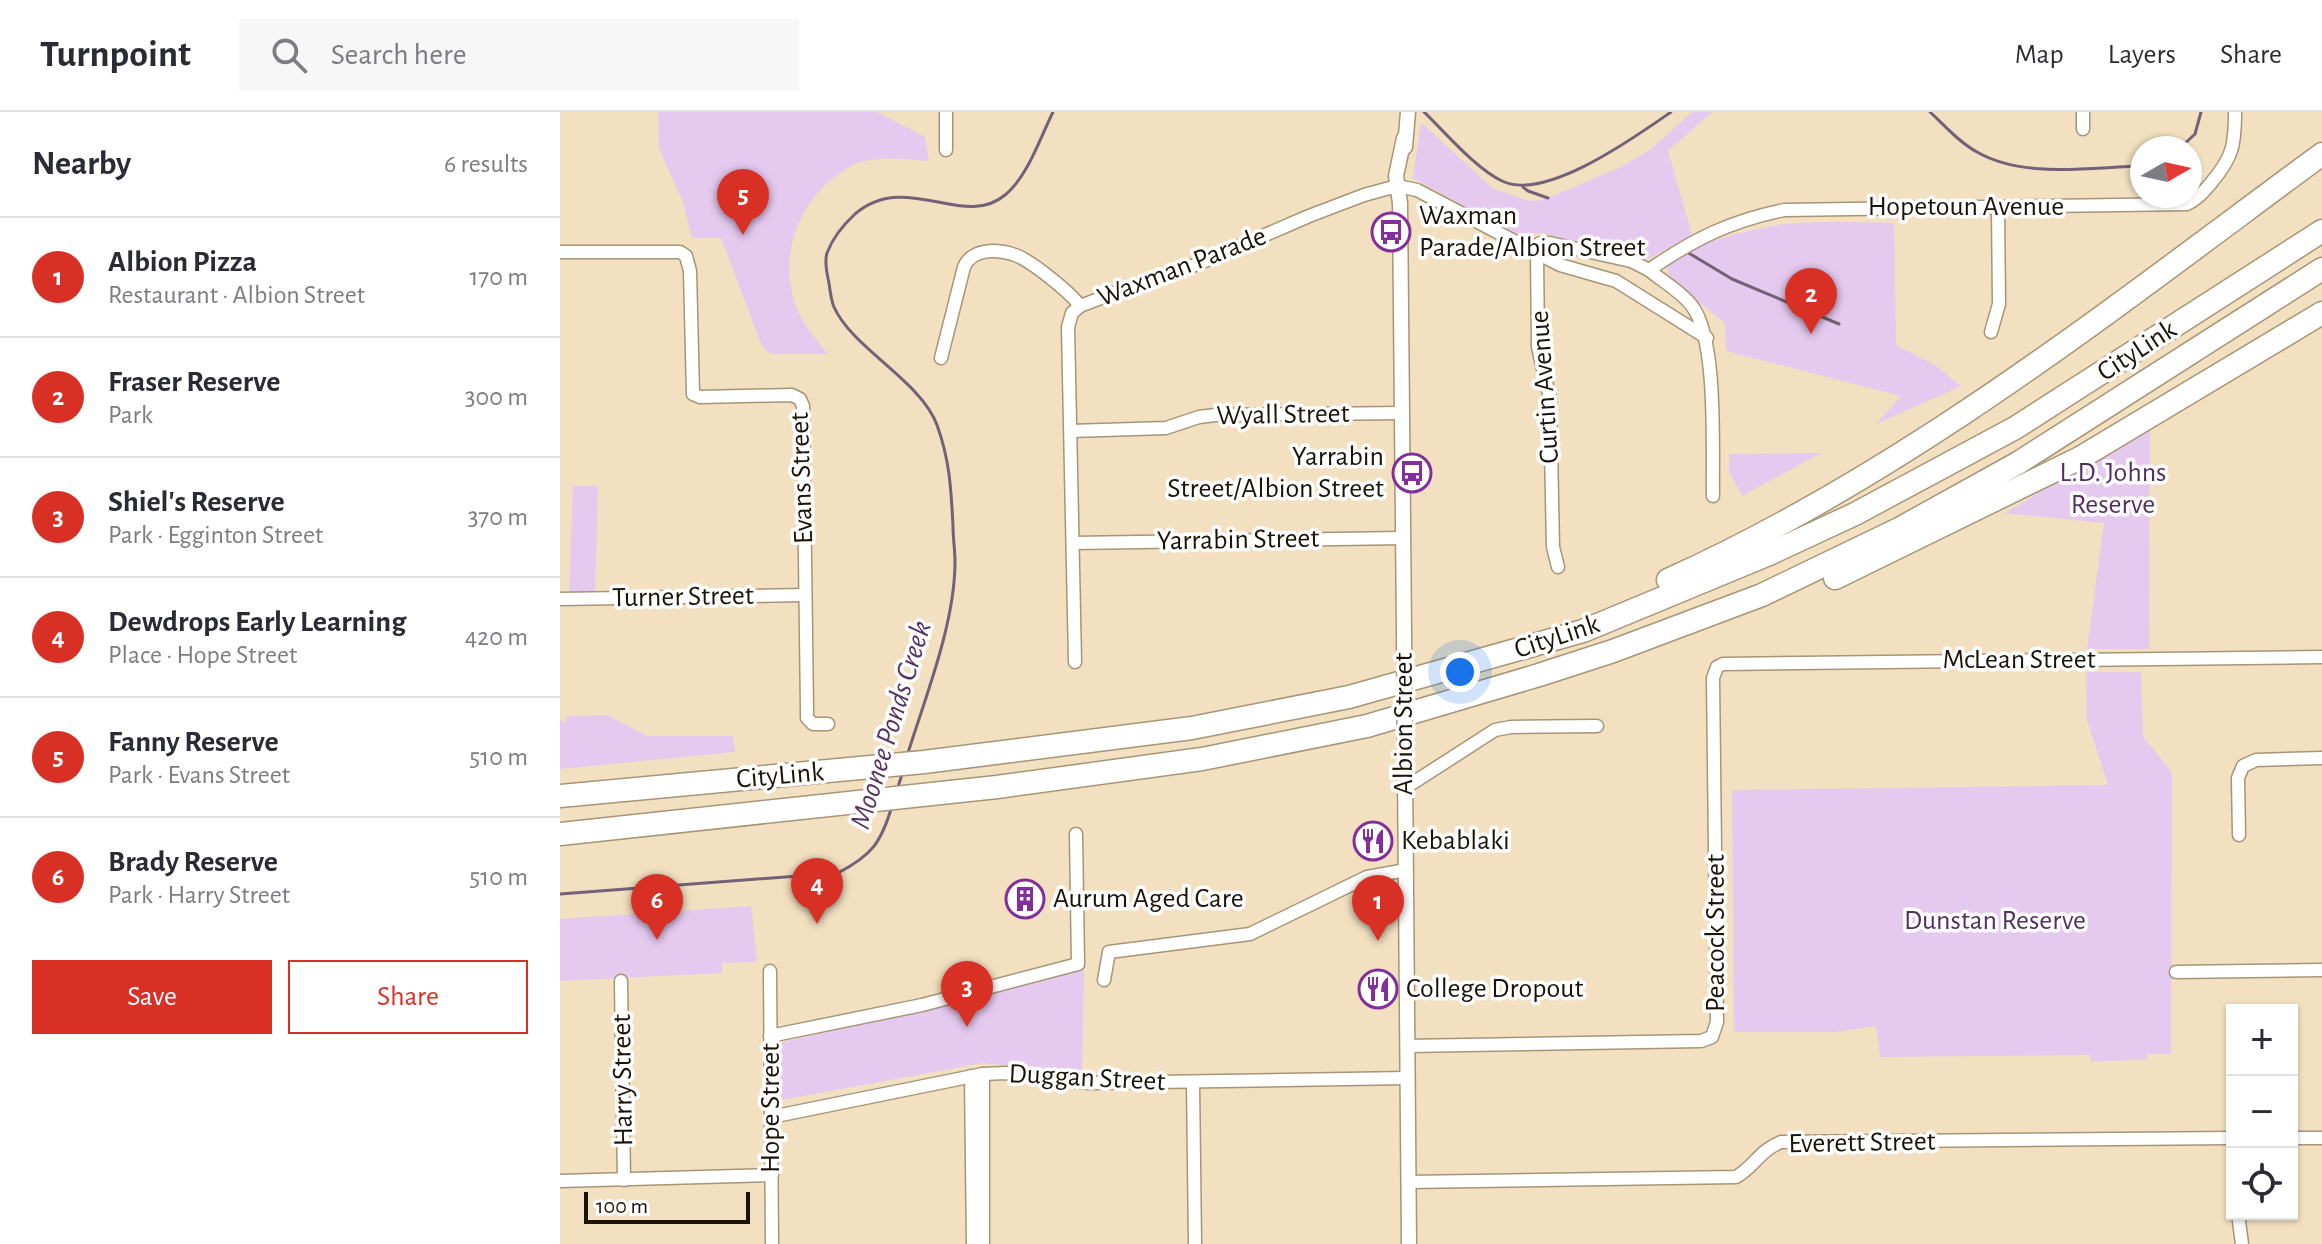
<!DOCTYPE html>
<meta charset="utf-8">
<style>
body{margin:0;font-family:"Alegreya Sans",sans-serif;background:#f7f7f7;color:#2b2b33}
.controls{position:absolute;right:24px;bottom:24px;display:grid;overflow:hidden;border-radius:0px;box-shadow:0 2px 6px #0004}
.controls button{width:72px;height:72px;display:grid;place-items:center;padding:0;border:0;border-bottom:2px solid #e1e1e2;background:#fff;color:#2b2b33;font:40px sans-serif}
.compass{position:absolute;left:1570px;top:24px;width:72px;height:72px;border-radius:50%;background:#fff;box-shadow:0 2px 6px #0004;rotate:81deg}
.scale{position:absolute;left:24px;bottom:20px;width:166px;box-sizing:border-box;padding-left:8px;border:4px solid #1a1308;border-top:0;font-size:22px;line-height:28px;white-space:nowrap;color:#1a1308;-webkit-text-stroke:6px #fff;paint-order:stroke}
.you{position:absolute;left:900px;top:560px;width:28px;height:28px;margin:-20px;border:6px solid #fff;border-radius:50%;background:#1a73e8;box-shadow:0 0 0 12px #1a73e833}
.badge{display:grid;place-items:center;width:52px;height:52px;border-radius:50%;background:#d93025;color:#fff;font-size:26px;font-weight:700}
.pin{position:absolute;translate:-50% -66px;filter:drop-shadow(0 2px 4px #0008)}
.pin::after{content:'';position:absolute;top:42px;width:28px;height:24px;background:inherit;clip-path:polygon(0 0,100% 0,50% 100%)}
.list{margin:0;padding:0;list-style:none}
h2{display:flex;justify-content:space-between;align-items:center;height:104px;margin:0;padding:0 32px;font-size:34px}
h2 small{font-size:26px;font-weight:400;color:#7c7c81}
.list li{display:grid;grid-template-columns:52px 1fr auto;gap:24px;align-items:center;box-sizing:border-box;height:120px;padding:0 32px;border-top:2px solid #e1e1e2}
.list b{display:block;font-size:30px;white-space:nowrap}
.list p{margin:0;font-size:26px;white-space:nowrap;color:#7c7c81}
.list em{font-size:26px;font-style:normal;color:#7c7c81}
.actions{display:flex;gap:16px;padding:24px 32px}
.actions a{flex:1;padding:18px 0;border:2px solid #d93025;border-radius:0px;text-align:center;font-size:28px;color:#d93025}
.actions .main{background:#d93025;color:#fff}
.icon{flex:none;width:44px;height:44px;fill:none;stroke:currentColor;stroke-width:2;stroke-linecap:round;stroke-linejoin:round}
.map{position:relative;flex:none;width:1762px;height:1132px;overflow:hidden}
header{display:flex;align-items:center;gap:48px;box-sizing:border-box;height:112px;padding:0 40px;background:#fff;border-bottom:2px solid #e1e1e2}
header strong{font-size:38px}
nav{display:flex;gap:44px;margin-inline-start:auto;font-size:28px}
.search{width:560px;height:72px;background:#f7f7f7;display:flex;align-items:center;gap:20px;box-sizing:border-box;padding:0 28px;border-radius:0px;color:#7c7c81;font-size:30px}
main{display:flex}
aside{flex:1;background:#fff}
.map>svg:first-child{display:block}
.green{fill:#e5c9ef}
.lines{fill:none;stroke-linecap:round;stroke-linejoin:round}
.stream{stroke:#756177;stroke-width:3}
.minor-casing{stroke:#a69577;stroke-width:15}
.tertiary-casing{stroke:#a69577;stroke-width:17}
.motorway-casing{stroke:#a69577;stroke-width:25}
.minor{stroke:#fff;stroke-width:12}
.tertiary{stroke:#fff;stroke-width:14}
.motorway{stroke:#fff;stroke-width:22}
.tertiary-bridge-casing{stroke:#a69577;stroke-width:17;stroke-linecap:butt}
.tertiary-bridge{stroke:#fff;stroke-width:14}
.labels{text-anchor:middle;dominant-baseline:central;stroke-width:7;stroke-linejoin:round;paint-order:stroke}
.street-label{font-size:28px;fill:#1a1308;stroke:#fff}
.poi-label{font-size:28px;fill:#1a1308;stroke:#fff;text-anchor:start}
.park-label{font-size:28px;fill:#543061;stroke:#fff}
.water-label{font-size:30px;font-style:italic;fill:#573364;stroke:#fff}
</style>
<header>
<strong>Turnpoint</strong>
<div class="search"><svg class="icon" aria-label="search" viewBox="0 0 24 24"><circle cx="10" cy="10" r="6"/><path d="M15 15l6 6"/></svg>Search here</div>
<nav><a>Map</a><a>Layers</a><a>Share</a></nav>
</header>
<main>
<aside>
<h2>Nearby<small>6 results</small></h2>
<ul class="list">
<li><span class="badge">1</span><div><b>Albion Pizza</b><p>Restaurant · Albion Street</p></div><em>170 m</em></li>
<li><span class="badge">2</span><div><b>Fraser Reserve</b><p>Park</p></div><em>300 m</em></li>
<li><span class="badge">3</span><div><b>Shiel's Reserve</b><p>Park · Egginton Street</p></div><em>370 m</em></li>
<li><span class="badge">4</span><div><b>Dewdrops Early Learning</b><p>Place · Hope Street</p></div><em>420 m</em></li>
<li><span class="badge">5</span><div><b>Fanny Reserve</b><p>Park · Evans Street</p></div><em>510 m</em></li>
<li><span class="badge">6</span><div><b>Brady Reserve</b><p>Park · Harry Street</p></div><em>510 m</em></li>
</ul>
<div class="actions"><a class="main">Save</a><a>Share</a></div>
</aside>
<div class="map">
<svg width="1762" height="1132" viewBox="0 0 1762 1132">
<rect width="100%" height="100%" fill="#f2e0c0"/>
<g class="green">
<path d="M98,0H317L365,25L369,49C346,47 324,44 301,50C293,52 287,56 280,61C237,91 217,147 237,197C244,214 256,227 268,242H211L202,234L161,126H132L123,90L99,37Z"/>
<polygon points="1132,0 1152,0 1108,39 1132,123 1086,148 982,121 957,123 853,66 861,10 932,76 969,89 983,88 1059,56 1090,38"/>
<path d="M1334,111L1336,233L1375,253L1401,274L1316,312L1341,284L1166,239L1165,211L1113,170C1110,164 1106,159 1109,153C1119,134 1202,115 1224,112C1259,109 1299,110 1334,111Z"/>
<polygon points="1590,315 1589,537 1527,537 1544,411 1445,401"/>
<polygon points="1261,341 1182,384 1169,359 1169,342"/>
<polygon points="13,374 38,374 35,482 9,482"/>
<polygon points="1526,560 1581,560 1583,624 1612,661 1611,942 1587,942 1587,947 1531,950 1530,943 1320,945 1316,914 1275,920 1174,920 1172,678 1548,673 1527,608"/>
<polygon points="47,603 87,624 173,624 175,640 0,657 0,608 6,611 7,604"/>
<polygon points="191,794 197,850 162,851 162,861 0,869 0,807"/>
<polygon points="524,858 522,961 422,951 222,988 220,931"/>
</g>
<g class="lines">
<g class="stream">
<path d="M864,0C886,21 915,56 942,69C985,90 1075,25 1111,0"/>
<path d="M1370,0C1385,14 1399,30 1417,40C1464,67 1530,55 1582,54"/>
<polyline points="1620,36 1635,22 1641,0"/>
<polyline points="963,75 968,79 988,86"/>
<polyline points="1127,140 1172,167 1279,212"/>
<path d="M347,644C365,586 395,512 395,450C395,438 393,426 393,414C391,377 390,349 377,313C361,269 292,236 274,195C271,188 270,178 269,171C267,162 264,150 267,141C273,125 282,114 295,102C346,58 404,118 445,83C468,64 480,26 493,0"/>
<polyline points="338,675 343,659"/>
<path d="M0,782L278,761C312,743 321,731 332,694"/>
</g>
<defs>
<g id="minor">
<polyline points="386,0 386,38"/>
<polyline points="1523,0 1523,17"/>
<polyline points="973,139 1000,153 1056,169 1147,226"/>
<polyline points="0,140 120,140 126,144 130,159 133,282 140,285 232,283 240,287 243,294 247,598 247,606 253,612 268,612"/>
<polyline points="977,142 978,235 990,287 993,435 998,455"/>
<path d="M1089,158C1102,169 1122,180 1132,194C1158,228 1152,339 1153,384"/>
<polyline points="1431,220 1439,192 1438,95"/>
<path d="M381,246L404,155C412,136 437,137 455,143C470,148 510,180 520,194"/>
<polyline points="511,319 606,316 639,305 655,303 842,301"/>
<polyline points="513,431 843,426"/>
<polyline points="0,487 245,483"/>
<path d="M515,550L508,215L512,201L520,194L586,169L638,152L749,104L804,83L837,74L857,78L973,139L980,131H990L1071,149L1089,158C1134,127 1170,109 1224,98L1627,92C1638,87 1644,79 1651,71C1673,45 1675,33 1675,0"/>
<polyline points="845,676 935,618 951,615 1037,614"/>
<polyline points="1679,723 1678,666 1683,654 1696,648 1762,646"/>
<polyline points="210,859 212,1132"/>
<polyline points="1616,860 1762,858"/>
<polyline points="544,868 549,840 690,822 807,765 846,758"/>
<polyline points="61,869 64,1068"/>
<polyline points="210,924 362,893 518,852 516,722"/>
<polyline points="847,934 1141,929 1152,925 1157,910 1153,566 1157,555 1163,552 1762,545"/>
<polyline points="423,962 423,1132"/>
<polyline points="411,964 413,1132"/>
<polyline points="633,970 635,1132"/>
<polyline points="211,1002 221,1003 423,962 446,961 530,971 847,966"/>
<polyline points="1732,1026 1762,1026"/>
<polyline points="0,1069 212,1063"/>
<path d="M848,1070L1176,1065C1194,1055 1200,1038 1221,1030L1672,1026"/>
<polyline points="1678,1102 1682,1132"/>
</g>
<g id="tertiary">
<polyline points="845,35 848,0"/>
<polyline points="844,519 840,91 836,64 844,26"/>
<polyline points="845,659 849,1132"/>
</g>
<g id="motorway">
<polyline points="1275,466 1520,346 1762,201"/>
<path d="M1108,468C1346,361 1553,196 1762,42"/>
<polyline points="0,684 364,650 632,616 789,585 1023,519 1209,442 1295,402 1455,316 1762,119"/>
<polyline points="0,722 437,675 642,647 807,614 979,563 1053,539 1202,483 1339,417 1458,351 1762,157"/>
</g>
</defs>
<use href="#minor" class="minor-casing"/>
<use href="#tertiary" class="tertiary-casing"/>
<use href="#motorway" class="motorway-casing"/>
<use href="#minor" class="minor"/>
<use href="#tertiary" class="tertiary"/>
<use href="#motorway" class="motorway"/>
<defs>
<polyline id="tertiary-bridge" points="844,519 845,659"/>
</defs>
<use href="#tertiary-bridge" class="tertiary-bridge-casing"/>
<use href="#tertiary-bridge" class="tertiary-bridge"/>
</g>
<defs>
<symbol id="bus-ring" viewBox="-11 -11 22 22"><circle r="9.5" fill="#fff" stroke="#822e9c" stroke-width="1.5"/><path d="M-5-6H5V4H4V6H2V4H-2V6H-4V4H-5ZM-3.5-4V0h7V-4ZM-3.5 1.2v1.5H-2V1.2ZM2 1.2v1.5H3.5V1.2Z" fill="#822e9c"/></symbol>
<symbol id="restaurant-ring" viewBox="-11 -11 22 22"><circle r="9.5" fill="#fff" stroke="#822e9c" stroke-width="1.5"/><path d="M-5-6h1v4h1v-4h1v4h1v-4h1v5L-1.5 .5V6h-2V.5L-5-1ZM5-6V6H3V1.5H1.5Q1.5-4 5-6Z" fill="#822e9c"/></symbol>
<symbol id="building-ring" viewBox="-11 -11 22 22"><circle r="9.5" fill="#fff" stroke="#822e9c" stroke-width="1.5"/><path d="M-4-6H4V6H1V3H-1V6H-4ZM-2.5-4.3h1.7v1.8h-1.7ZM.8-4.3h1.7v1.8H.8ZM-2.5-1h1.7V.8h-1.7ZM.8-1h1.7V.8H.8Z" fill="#822e9c"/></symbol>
</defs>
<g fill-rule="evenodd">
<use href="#bus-ring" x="809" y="98" width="44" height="44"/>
<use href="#bus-ring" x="830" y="339" width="44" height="44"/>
<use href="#restaurant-ring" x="791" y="707" width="44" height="44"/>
<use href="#building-ring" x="443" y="765" width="44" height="44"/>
<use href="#restaurant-ring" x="796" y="855" width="44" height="44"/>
</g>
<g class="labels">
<g class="street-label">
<text x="1406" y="95">Hopetoun Avenue</text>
<text transform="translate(622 155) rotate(-21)">Waxman Parade</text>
<text transform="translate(1577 239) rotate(-33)">CityLink</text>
<text transform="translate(985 275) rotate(-94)">Curtin Avenue</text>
<text transform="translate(723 303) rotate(-1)">Wyall Street</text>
<text transform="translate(242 366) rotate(-92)">Evans Street</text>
<text transform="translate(678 428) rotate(-1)">Yarrabin Street</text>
<text transform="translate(123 485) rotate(-1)">Turner Street</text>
<text transform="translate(997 525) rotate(-18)">CityLink</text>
<text x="1459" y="548">McLean Street</text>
<text transform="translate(844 612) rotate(-90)">Albion Street</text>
<text transform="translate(220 664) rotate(-5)">CityLink</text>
<text transform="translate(1156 821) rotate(-90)">Peacock Street</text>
<text transform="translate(527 966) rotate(3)">Duggan Street</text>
<text transform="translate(63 968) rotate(-91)">Harry Street</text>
<text transform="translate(211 996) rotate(-90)">Hope Street</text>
<text transform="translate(1302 1031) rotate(-1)">Everett Street</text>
</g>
<g class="poi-label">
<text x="859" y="104">Waxman<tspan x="859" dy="32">Parade/Albion Street</tspan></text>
<text x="824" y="345" text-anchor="end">Yarrabin<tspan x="824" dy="32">Street/Albion Street</tspan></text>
<text x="841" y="729">Kebablaki</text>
<text x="493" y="787">Aurum Aged Care</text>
<text x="846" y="877">College Dropout</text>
</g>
<g class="park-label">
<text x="1553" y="361">L.D. Johns<tspan x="1553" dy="32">Reserve</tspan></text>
<text x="1435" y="809">Dunstan Reserve</text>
</g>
<g class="water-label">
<text transform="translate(331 613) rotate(-73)">Moonee Ponds Creek</text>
</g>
</g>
</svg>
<div class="controls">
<button>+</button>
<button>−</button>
<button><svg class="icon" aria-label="locate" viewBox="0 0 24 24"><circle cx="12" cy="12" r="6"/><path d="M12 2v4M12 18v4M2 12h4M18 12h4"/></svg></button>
</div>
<svg class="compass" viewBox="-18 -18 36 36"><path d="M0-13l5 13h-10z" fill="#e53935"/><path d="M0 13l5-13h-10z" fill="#7c7c81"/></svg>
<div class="scale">100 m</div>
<div class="you"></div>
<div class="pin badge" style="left:818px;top:829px">1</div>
<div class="pin badge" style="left:1251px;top:222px">2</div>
<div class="pin badge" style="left:407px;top:915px">3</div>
<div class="pin badge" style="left:257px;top:812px">4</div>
<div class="pin badge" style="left:183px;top:123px">5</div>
<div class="pin badge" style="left:97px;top:828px">6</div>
</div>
</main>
